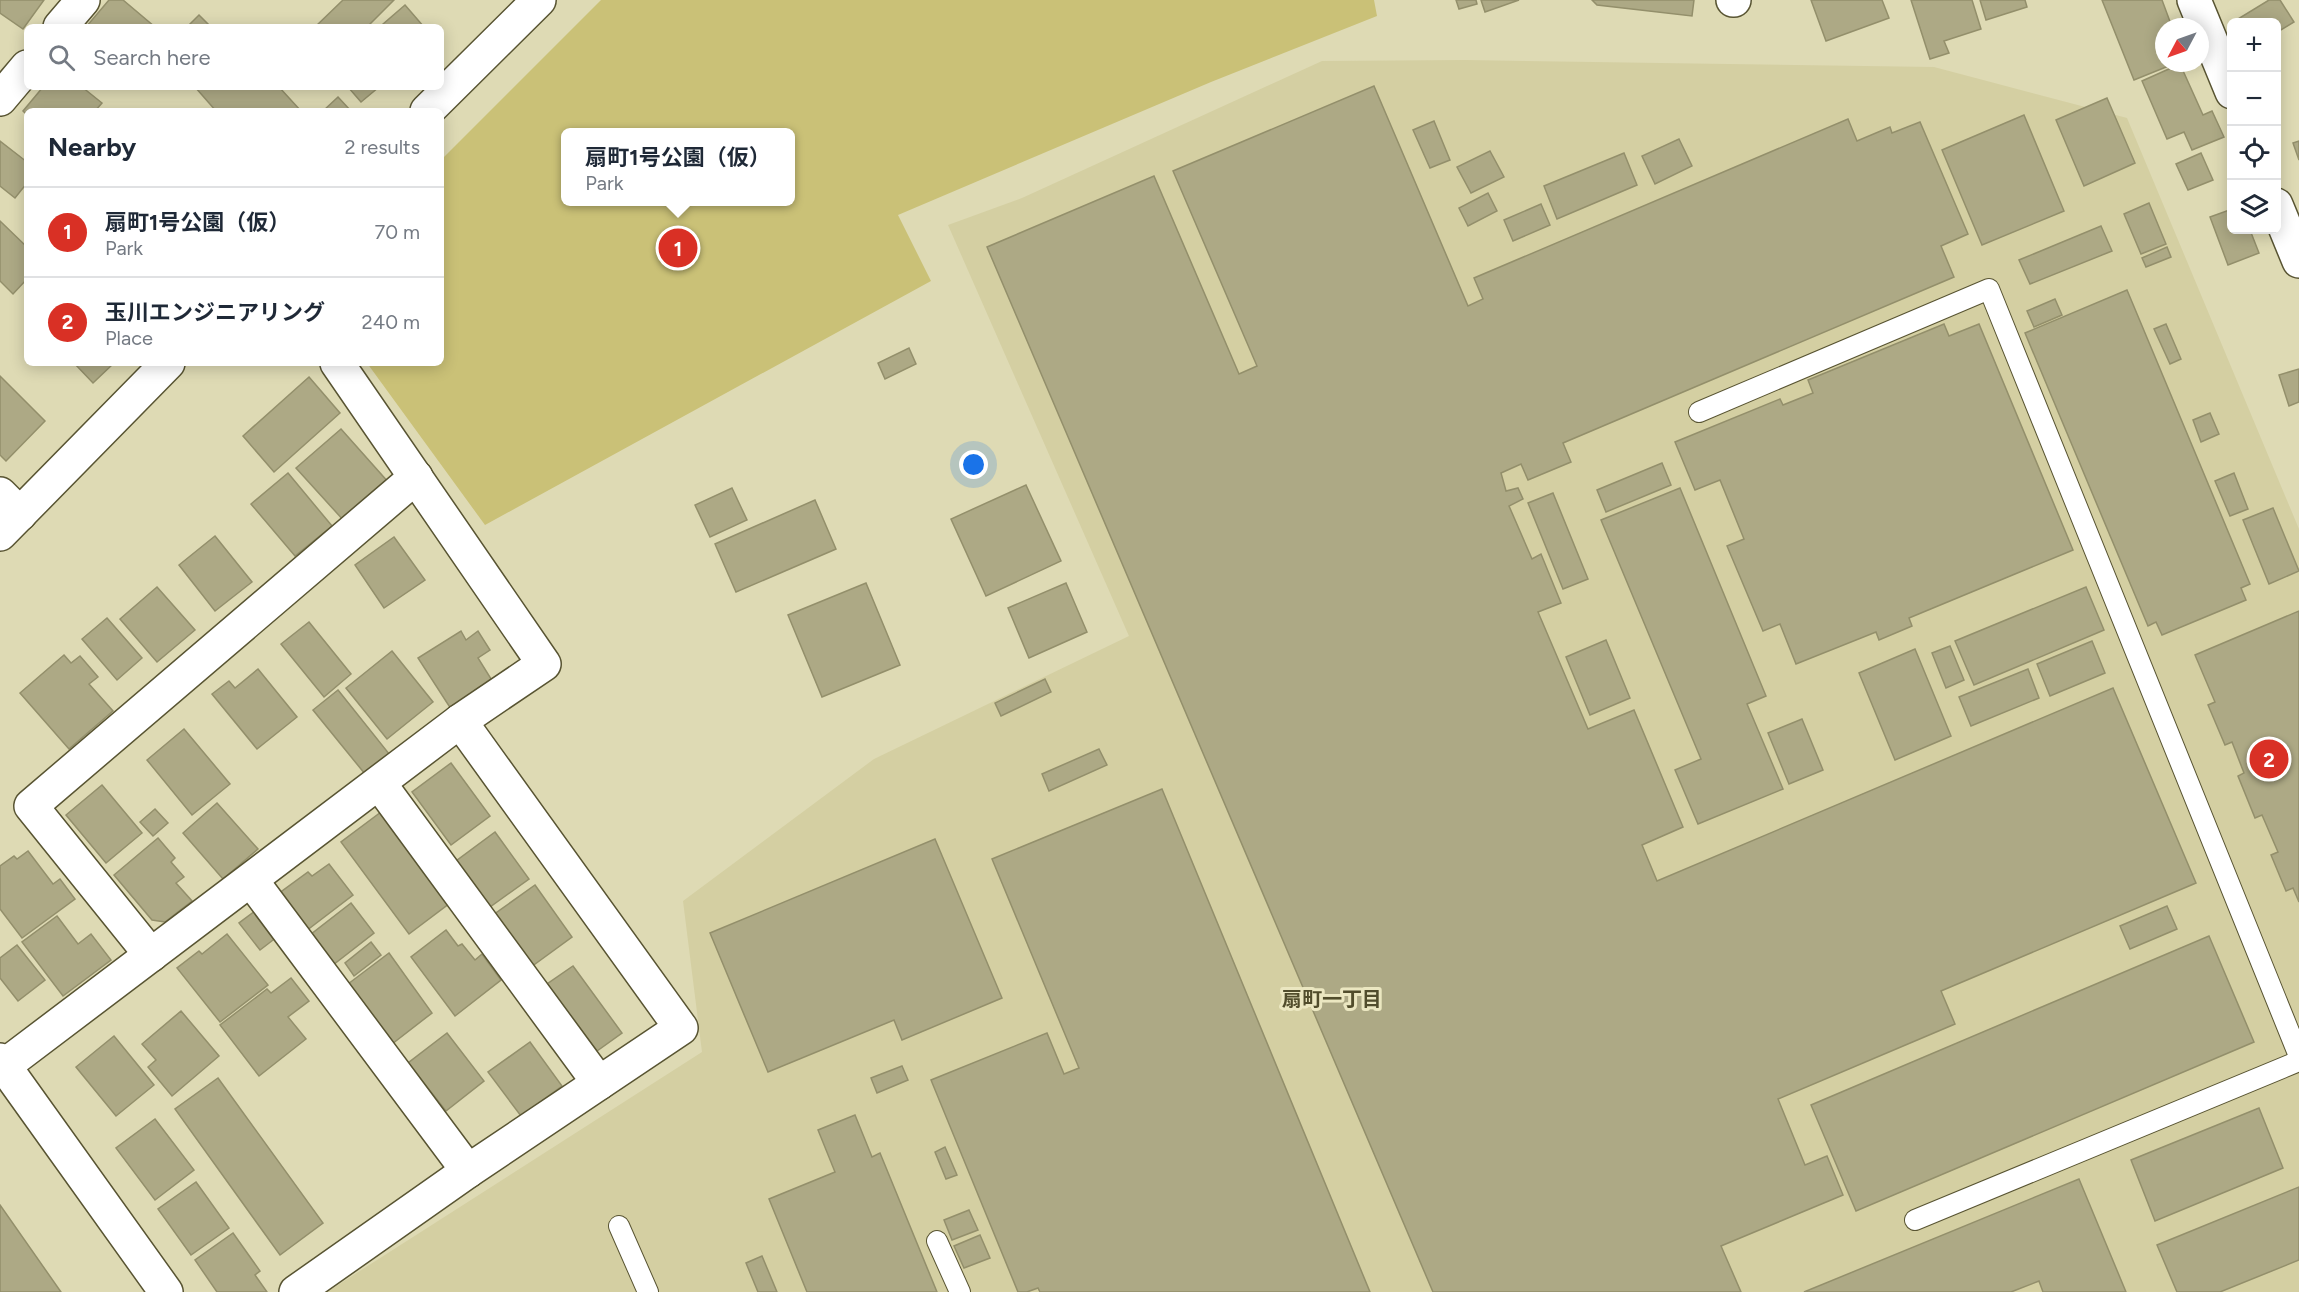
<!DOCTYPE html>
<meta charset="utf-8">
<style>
body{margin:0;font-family:Figtree,"Noto Sans JP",sans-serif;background:#f6f6f7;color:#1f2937}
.controls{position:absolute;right:18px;top:18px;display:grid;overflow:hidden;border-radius:9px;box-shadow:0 3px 15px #0003}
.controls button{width:54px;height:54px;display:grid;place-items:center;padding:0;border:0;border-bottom:2px solid #e0e1e3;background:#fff;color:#1f2937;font:30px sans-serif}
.compass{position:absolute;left:2155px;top:18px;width:54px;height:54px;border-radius:50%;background:#fff;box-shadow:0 3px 15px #0003;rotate:229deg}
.you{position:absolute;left:974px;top:465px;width:21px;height:21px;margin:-15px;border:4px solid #fff;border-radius:50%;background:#1a73e8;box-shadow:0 0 0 9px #1a73e833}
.badge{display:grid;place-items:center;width:39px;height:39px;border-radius:50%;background:#d93025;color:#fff;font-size:20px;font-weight:700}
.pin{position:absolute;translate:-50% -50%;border:3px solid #fff;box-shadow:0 2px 6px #0006}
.popup{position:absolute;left:561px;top:128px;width:234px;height:78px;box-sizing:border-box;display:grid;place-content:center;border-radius:9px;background:#fff;filter:drop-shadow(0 2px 4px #0005);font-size:20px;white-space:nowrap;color:#747a83}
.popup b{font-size:22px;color:#1f2937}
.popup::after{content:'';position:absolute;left:50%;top:100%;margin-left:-12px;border:12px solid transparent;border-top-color:#fff}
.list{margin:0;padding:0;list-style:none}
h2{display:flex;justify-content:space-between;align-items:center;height:78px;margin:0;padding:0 24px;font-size:26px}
h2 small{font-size:20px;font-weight:400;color:#747a83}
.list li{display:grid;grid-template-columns:39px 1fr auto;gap:18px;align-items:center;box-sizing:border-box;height:90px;padding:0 24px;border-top:2px solid #e0e1e3}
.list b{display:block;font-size:22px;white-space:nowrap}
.list p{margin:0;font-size:20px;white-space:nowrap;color:#747a83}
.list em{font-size:20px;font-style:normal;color:#747a83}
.icon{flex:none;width:33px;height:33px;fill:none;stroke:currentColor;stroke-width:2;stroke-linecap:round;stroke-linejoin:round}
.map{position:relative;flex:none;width:2299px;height:1292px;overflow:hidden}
.search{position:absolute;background:#fff;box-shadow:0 3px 15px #0003;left:24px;top:24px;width:420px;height:66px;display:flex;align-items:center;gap:15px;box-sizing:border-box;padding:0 21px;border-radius:9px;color:#747a83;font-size:22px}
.panel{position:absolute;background:#fff;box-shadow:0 3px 15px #0003;left:24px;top:108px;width:420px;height:258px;border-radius:9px}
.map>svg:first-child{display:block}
.built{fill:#d4cfa2}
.green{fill:#cac177;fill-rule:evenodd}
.building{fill:#ada985;stroke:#938f6b;stroke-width:1.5}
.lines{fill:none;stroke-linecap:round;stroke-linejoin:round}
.lane-casing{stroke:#585432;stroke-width:22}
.street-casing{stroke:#585432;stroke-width:36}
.secondary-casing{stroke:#585432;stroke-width:36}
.lane{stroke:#fff;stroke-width:20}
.street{stroke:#fff;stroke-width:33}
.secondary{stroke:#fff;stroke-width:33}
.labels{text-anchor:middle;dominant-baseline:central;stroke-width:6;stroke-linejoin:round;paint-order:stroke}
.neighbourhood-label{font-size:20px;font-weight:bold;fill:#514d2c;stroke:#ebe7c1}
</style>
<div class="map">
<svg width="2299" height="1292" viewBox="0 0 2299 1292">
<rect width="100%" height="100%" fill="#dedab4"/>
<polygon class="built" points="1465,60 1934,67 2127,118 2299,529 2299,1292 327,1292 702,1052 683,901 874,759 1129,636 948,225 1022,198 1322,61"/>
<path class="green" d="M601,0H1374L1377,16L1211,82L898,215L931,281L485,525L367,363H441V160ZM566,132H790V202H566Z"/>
<g class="building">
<polygon points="0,0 44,0 23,29 0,13"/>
<polygon points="109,0 123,0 155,27 86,27"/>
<polygon points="343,0 394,0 367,27 315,27"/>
<polygon points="1456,0 1476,0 1477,4 1459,9"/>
<polygon points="1481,0 1519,0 1485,12"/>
<polygon points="1592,0 1694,0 1692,16 1597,5"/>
<polygon points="1811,0 1882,0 1889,18 1826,41"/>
<polygon points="1911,0 1972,0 1981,29 1944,41 1949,53 1930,59"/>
<polygon points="1980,0 2025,0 2027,7 1986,20"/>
<polygon points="2102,0 2162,0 2172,27 2164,27 2164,63 2176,63 2134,80"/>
<polygon points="2269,0 2280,0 2294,22 2276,33 2276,22 2233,22"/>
<polygon points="405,5 424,27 383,27 382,25"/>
<polygon points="199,15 211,27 187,27"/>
<polygon points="2180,64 2203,115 2212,111 2224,137 2192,150 2184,132 2167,139 2142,81"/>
<polygon points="1374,86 1468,306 1483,299 1474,278 1848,119 1857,141 1890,127 1892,133 1920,122 1968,234 1941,246 1954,277 1563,443 1571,462 1528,480 1521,464 1501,473 1506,491 1518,488 1523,499 1509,506 1532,559 1541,554 1561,603 1538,612 1588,729 1634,710 1683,827 1642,845 1657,881 2113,688 2196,883 1941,991 1955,1024 1778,1099 1805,1165 1827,1156 1843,1195 1721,1246 1741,1292 1433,1292 987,247 1154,176 1239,374 1257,366 1173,171"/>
<polygon points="43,87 82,87 102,103 95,111 27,111 27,115 23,111"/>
<polygon points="195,87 279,87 301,111 216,111"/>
<polygon points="348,87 379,87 361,102"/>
<polygon points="338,97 351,111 323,111"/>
<polygon points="2107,98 2135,163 2084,186 2056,120"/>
<polygon points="2024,115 2064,211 1982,245 1942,150"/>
<polygon points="1434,121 1450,160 1430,168 1413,130"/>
<polygon points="1679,139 1692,166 1655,184 1642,156"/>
<polygon points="0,141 27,162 27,183 15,198 0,186"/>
<polygon points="2299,141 2299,160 2293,143"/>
<polygon points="1490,151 1504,177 1471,193 1457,167"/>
<polygon points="1624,153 1637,185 1557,219 1544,186"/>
<polygon points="2201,153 2213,180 2188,190 2176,164"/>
<polygon points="1488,193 1497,211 1468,226 1459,208"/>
<polygon points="2149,203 2166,244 2141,254 2124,214"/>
<polygon points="1541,204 1550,225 1513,241 1504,220"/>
<polygon points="2232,209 2232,230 2250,230 2259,253 2228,265 2210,217"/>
<polygon points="0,221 27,247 27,279 13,294 0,281"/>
<polygon points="2101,226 2112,251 2030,284 2019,260"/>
<polygon points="2167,247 2171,257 2146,267 2142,258"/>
<polygon points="2127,290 2250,584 2241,588 2246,600 2162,635 2156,622 2148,626 2025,333"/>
<polygon points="2055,299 2062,315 2034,327 2027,311"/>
<polygon points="1944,324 1949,336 1979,324 2073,550 1909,618 1912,626 1879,640 1876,632 1796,664 1780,624 1763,631 1727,546 1744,539 1720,480 1695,490 1675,442 1780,399 1783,405 1813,393 1808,380"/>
<polygon points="2166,324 2181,359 2170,364 2154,329"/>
<polygon points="909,348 916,364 885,379 878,363"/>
<polygon points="74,363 114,363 93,383"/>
<polygon points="2299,369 2299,402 2289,406 2279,375"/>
<polygon points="0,376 45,421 6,461 0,455"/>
<polygon points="309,377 340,413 274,472 243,436"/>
<polygon points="2210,413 2219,434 2201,442 2193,420"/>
<polygon points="341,429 389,483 345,522 296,468"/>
<polygon points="1662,463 1671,485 1606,512 1597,490"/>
<polygon points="288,473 332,526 295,556 251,504"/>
<polygon points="2234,473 2248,509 2230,516 2215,481"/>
<polygon points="1026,485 1061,561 986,596 951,519"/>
<polygon points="732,488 747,520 710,537 695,505"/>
<polygon points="1680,488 1766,696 1747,704 1783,789 1698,824 1675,770 1701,759 1601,520"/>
<polygon points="1553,493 1588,579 1563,589 1528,503"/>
<polygon points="815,500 836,549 736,592 715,544"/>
<polygon points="2273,508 2299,571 2269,584 2243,520"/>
<polygon points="215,536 252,582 215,611 179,565"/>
<polygon points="394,537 425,580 384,608 355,565"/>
<polygon points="866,583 900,665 822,697 788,615"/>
<polygon points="1066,583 1087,632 1029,658 1008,608"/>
<polygon points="157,587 195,630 157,662 120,619"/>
<polygon points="2086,587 2104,630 1974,685 1955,641"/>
<polygon points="2299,611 2299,902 2293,888 2286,891 2271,855 2278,852 2262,815 2255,818 2238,776 2244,773 2232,742 2225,745 2208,705 2215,702 2195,655"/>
<polygon points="107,618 142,658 117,680 82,639"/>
<polygon points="309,622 351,674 324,697 281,644"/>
<polygon points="461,631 466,640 478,631 490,650 478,658 493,682 451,709 418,658"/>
<polygon points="1606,640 1630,698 1590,715 1566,657"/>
<polygon points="2092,641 2105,673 2050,696 2037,664"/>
<polygon points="1950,646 1964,680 1946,688 1932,653"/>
<polygon points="1915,649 1951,736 1895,760 1859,673"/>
<polygon points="392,651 433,702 387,739 346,688"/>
<polygon points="64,655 71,663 80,656 98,677 89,684 113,711 69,749 20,693"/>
<polygon points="258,669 297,717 257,749 212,694 229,681 235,688"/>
<polygon points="2028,669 2039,698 1971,726 1959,697"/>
<polygon points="1045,679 1051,692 1001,716 995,703"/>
<polygon points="338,690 390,755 365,774 313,710"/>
<polygon points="1802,719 1823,770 1789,784 1768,733"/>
<polygon points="184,729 230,784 192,815 147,760"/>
<polygon points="1099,749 1107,765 1049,791 1042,774"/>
<polygon points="451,763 490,816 451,845 412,792"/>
<polygon points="102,785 142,833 106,863 66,815"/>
<polygon points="1162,789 1370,1292 1040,1292 1038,1288 1027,1292 1018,1292 931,1080 1047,1033 1064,1074 1079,1068 992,859"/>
<polygon points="217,803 258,849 223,879 183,833"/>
<polygon points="155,809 168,823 153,836 140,822"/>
<polygon points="381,812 450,903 409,934 341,842"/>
<polygon points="495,832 529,879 490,907 456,861"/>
<polygon points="158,838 175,858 171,862 184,877 176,883 192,901 165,922 152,920 114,875"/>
<polygon points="935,839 1002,998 902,1040 894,1020 768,1072 710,933"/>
<polygon points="28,851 53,884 60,879 75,899 22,938 0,909 0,866 14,856 17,859"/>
<polygon points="329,864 353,895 306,931 278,894 308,872 312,876"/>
<polygon points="535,885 572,937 531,967 493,915"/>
<polygon points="351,903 374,933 333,965 310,935"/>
<polygon points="2167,906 2177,929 2130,949 2120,926"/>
<polygon points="255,911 277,937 260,950 239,923"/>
<polygon points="57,916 78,944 91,934 111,960 63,996 22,942"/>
<polygon points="446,930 458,946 462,944 475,960 482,954 501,980 455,1016 411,957"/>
<polygon points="227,934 268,985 220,1022 177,968 199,951 202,954"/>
<polygon points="2209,936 2254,1042 1856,1211 1811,1105"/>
<polygon points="371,942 381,955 354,976 345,963"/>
<polygon points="17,945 45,980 18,1001 0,978 0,958"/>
<polygon points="389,953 432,1013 392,1044 344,987"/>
<polygon points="573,966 622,1033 597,1051 547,984"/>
<polygon points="291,978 309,1001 288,1017 306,1039 259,1076 220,1025 267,989 271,993"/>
<polygon points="181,1011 219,1056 172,1096 148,1067 156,1060 142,1044"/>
<polygon points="447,1033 484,1081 446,1111 408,1063"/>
<polygon points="114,1036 154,1085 116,1116 76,1067"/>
<polygon points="530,1042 562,1086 521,1116 488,1072"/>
<polygon points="902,1066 908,1080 877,1093 871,1078"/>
<polygon points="218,1078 323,1223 280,1255 175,1109"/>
<polygon points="2259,1108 2283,1168 2155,1221 2131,1160"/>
<polygon points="855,1115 872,1157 880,1153 937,1292 807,1292 769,1199 835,1172 818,1130"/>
<polygon points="155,1119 194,1170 155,1200 116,1148"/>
<polygon points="945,1147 957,1175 946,1179 935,1152"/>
<polygon points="2079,1179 2126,1292 2043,1292 2039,1281 2011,1292 1804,1292"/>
<polygon points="196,1182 229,1228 191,1255 158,1209"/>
<polygon points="2299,1187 2299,1260 2220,1292 2177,1292 2157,1245"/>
<polygon points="0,1205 61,1292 0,1292"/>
<polygon points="969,1210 978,1230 952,1240 944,1220"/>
<polygon points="233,1233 260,1271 255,1275 267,1292 217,1292 195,1260"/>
<polygon points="980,1235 990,1258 964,1268 954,1246"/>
<polygon points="762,1256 777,1292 758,1292 746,1263"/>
</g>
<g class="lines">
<defs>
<g id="lane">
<polyline points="1699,412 1989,289 2299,1056"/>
<polyline points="1915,1220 2299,1061"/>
<polyline points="619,1226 648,1292"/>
<polyline points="937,1241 960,1292"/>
</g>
<g id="street">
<polyline points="1733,0 1734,0"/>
<polyline points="2194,0 2232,92"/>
<polyline points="60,27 83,0"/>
<polyline points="0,99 27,67"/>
<polyline points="2276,205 2299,261"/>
<polyline points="0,494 20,514"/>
<polyline points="379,783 599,1083"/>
<polyline points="251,880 468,1171"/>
<polyline points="151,955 31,806 416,477"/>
<polyline points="4,1066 460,721 544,664 337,363"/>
<polyline points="296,1292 468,1171 681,1028 460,721"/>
</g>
<g id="secondary">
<polyline points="427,111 539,0"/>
<polyline points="0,534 168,363"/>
<polyline points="0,1060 166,1292"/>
</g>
</defs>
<use href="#lane" class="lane-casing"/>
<use href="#street" class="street-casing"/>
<use href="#secondary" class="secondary-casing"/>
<use href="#lane" class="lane"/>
<use href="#street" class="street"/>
<use href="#secondary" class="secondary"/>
</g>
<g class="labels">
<g class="neighbourhood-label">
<text x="1332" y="999">扇町一丁目</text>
</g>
</g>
</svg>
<div class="controls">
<button>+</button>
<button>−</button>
<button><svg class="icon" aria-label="locate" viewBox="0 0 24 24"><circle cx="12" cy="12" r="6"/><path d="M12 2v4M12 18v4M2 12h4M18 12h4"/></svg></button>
<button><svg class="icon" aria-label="layers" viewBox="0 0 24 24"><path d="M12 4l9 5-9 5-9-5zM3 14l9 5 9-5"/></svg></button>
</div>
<svg class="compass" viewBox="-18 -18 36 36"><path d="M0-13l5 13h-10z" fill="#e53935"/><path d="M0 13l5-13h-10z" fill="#747a83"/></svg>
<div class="you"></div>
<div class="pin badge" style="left:678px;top:248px">1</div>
<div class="popup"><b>扇町1号公園（仮）</b>Park</div>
<div class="pin badge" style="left:2269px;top:759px">2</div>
<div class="search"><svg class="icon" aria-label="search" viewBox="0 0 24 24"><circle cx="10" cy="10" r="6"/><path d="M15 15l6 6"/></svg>Search here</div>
<section class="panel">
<h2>Nearby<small>2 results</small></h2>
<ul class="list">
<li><span class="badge">1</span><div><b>扇町1号公園（仮）</b><p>Park</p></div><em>70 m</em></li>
<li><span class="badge">2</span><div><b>玉川エンジニアリング</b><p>Place</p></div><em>240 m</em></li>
</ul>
</section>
</div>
